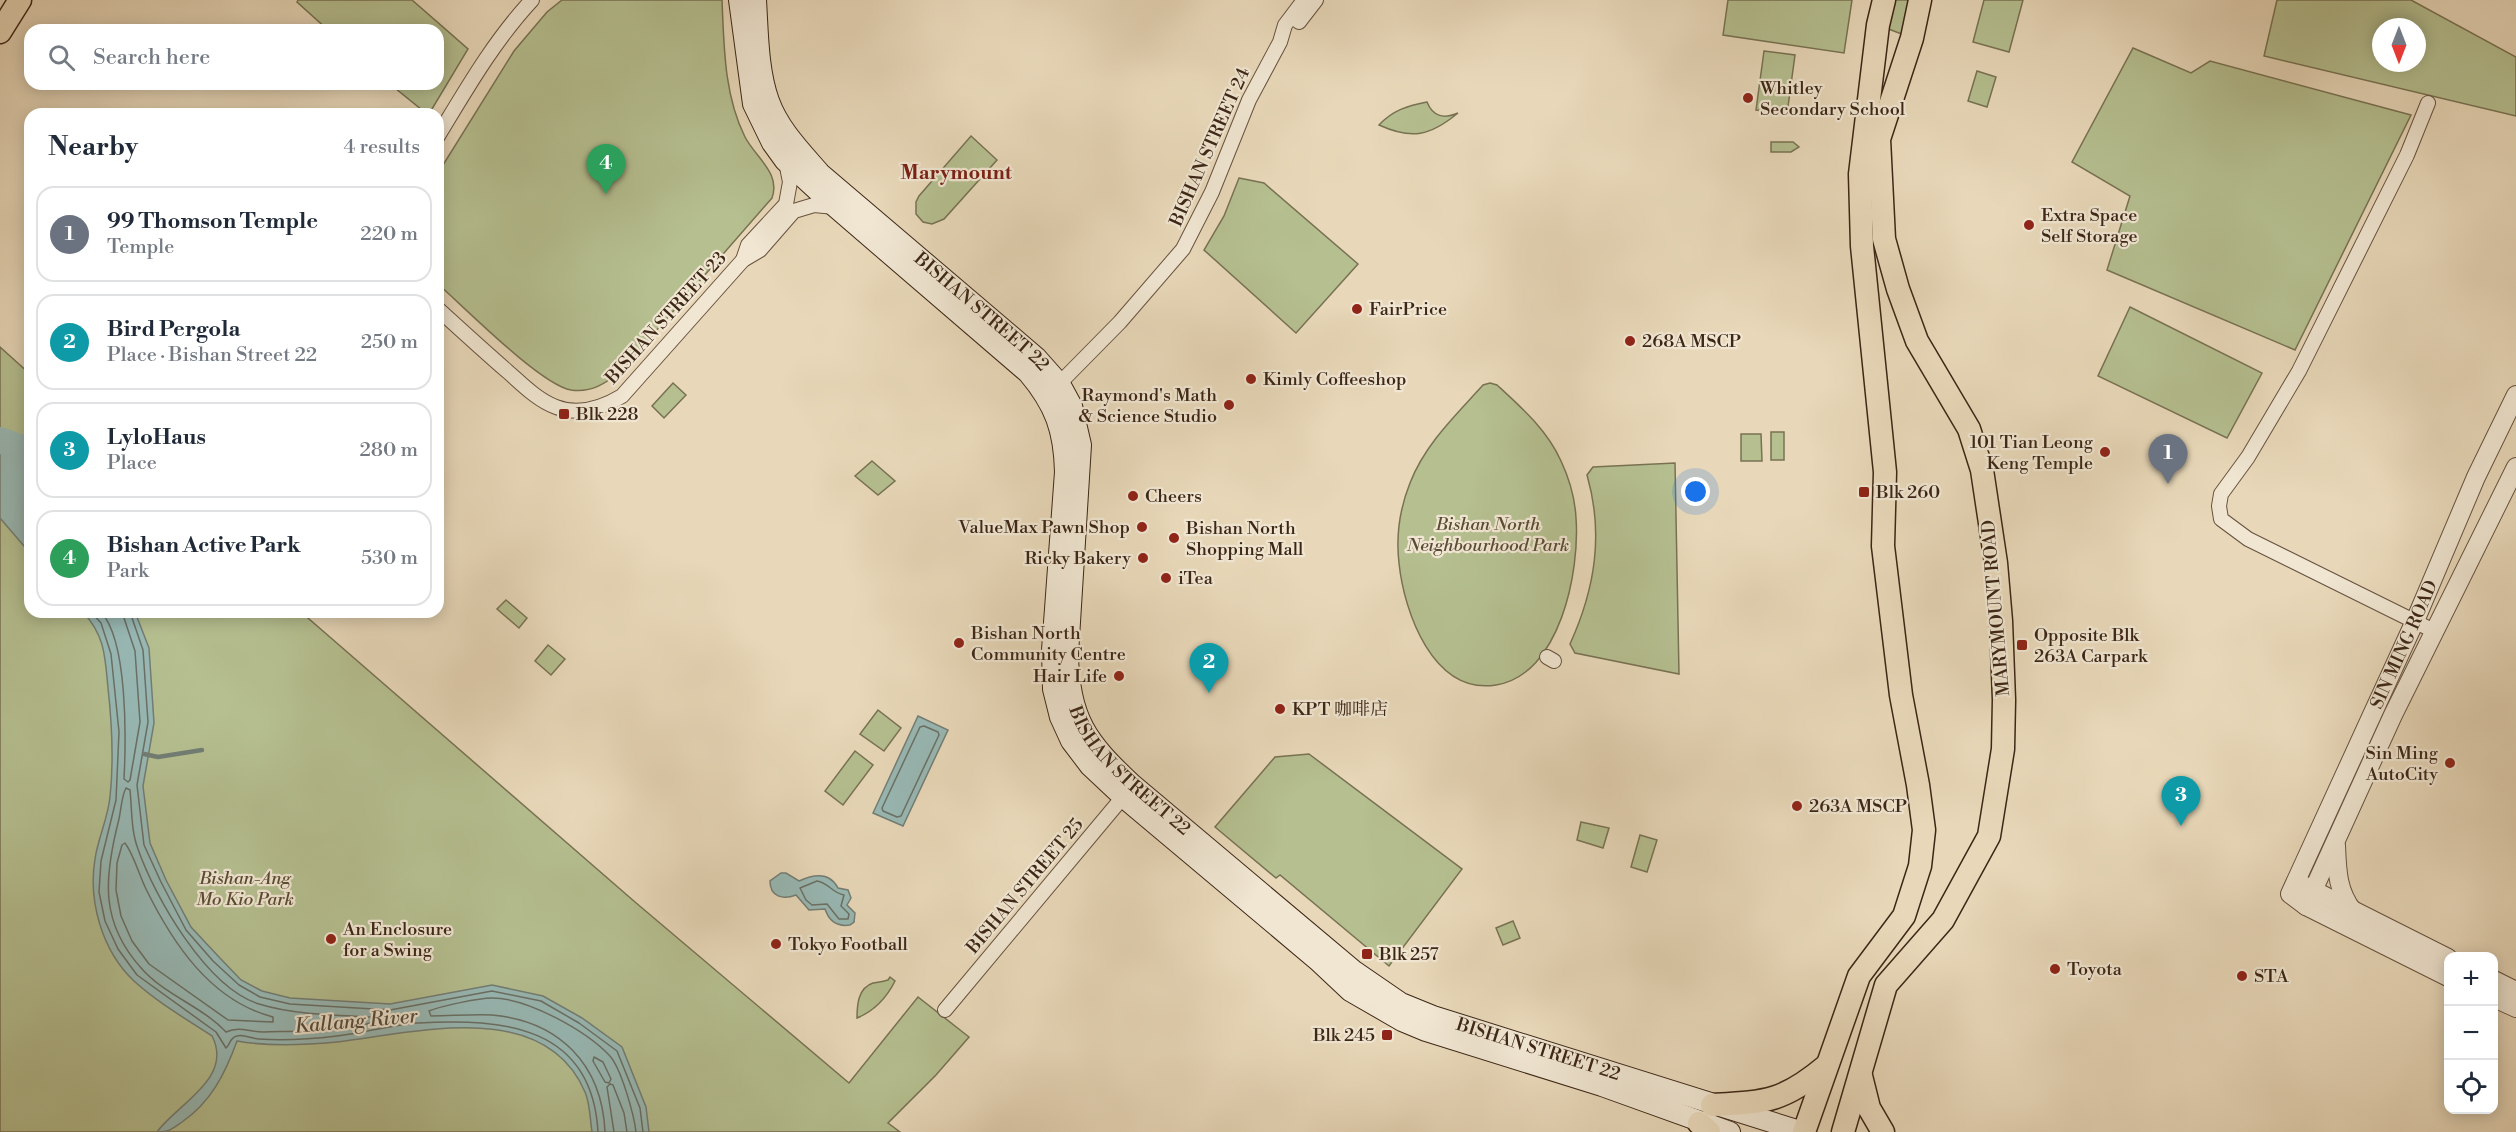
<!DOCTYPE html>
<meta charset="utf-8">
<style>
body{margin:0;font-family:"Libre Bodoni","Noto Serif SC",serif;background:#f6f6f7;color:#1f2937}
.controls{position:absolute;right:18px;bottom:18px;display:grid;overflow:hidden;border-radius:12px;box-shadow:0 3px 15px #0003}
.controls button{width:54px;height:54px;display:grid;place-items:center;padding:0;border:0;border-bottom:2px solid #e0e1e3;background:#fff;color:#1f2937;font:30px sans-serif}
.compass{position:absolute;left:2372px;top:18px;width:54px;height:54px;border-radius:50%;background:#fff;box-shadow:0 3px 15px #0003;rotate:180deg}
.you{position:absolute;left:1696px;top:492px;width:21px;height:21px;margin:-15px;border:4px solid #fff;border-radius:50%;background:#1a73e8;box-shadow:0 0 0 9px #1a73e833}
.badge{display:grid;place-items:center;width:39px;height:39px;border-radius:50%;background:#ea580c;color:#fff;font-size:20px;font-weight:700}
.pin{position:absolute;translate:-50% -50px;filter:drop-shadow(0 2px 3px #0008)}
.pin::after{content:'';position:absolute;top:32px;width:21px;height:18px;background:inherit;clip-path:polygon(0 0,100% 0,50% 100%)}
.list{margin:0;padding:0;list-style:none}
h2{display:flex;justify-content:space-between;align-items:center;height:78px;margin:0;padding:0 24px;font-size:26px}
h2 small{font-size:20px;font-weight:400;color:#747a83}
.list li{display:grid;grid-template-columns:39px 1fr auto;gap:18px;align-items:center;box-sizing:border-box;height:96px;margin:0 12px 12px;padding:0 12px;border:2px solid #e0e1e3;border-radius:18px}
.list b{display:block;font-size:22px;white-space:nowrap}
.list p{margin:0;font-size:20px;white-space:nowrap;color:#747a83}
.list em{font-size:20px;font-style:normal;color:#747a83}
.icon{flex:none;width:33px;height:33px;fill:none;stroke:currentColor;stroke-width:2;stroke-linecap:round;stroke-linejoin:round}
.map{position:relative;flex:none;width:2516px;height:1132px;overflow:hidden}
.search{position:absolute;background:#fff;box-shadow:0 3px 15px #0003;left:24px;top:24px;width:420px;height:66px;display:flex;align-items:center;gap:15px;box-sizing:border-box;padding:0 21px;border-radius:18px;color:#747a83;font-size:22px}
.panel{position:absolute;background:#fff;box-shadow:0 3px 15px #0003;left:24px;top:108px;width:420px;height:510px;border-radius:18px}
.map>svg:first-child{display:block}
.green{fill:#b5bf90;stroke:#787253;stroke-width:1.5;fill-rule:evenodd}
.water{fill:#98b9b5;stroke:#737e75;stroke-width:1.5}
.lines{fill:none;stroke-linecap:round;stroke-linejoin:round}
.shore{stroke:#6a7066;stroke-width:1.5}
.stream{stroke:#737e75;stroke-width:4.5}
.river{stroke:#98b9b5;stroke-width:26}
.minor-casing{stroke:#67523f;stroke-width:16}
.tertiary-casing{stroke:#67523f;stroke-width:20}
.secondary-casing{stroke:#3c2616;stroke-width:22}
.primary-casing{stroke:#3c2616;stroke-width:25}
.minor{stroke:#f0e6d2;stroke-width:14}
.tertiary{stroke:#f0e6d2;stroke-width:18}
.secondary{stroke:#f0e6d2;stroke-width:20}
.primary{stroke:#e8d8b9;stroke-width:22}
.poi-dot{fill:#8f2418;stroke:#f0e6d2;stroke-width:2}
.labels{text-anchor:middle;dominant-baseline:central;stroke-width:4.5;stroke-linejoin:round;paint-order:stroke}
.poi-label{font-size:18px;fill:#3c2616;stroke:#f0e6d2;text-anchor:start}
.street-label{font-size:18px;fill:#3c2616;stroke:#f0e6d2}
.park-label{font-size:18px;font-style:italic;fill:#5a4c34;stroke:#f0e6d2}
.neighbourhood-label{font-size:20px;font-weight:bold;fill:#7a1f14;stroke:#f0e6d2}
.water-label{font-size:20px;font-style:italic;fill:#534b3e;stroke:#f0e6d2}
</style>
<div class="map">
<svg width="2516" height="1132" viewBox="0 0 2516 1132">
<rect width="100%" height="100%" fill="#e8d8b9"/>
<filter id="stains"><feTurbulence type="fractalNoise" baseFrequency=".00333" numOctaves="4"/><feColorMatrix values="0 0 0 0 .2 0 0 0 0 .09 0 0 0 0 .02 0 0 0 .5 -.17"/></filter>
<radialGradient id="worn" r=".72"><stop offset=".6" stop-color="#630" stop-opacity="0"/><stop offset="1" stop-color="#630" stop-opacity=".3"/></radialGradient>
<g class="green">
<polygon points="298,0 412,0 468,49 429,114 427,114 390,84 438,84 438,30 328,30 297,2"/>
<path d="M562,0H722C724,46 724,95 745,137C756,158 781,173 772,198L621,371C606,383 592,393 571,390C541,385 465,308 438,284V173L514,51L547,12Z"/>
<polygon points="1728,0 1852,0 1844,53 1723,35"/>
<polygon points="1884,0 1920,0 1912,38 1878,25"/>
<polygon points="1984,0 2023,0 2009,52 1973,42"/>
<path d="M2277,0H2411L2516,57V116L2264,56ZM2381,27H2417V63H2381Z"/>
<polygon points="2133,48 2191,73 2210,61 2411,115 2295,350 2107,270 2130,196 2072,162"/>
<polygon points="1764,51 1795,55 1787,114 1756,110"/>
<polygon points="1977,71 1996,77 1987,107 1968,101"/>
<path d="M1427,102C1433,117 1444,119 1458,113C1430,136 1412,140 1379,125C1393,110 1407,106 1427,102Z"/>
<polygon points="971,136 997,160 944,219 932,224 923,222 916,214 916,202 919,196"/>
<polygon points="1771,142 1793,142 1799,147 1791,152 1771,152"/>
<polygon points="1239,178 1264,183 1358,264 1296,333 1204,250 1224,216"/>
<polygon points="2130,307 2262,373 2227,438 2098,376"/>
<polygon points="0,347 30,374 30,612 301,612 635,902 849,1083 918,997 969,1037 936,1075 888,1123 900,1132 0,1132"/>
<polygon points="673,383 686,395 664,418 652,406"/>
<path d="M1490,383L1497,385C1522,408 1547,430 1561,461C1569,478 1575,499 1576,518C1580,571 1560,675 1496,685C1433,695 1404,612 1399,563C1396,537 1400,508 1410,483C1425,444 1456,415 1483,385Z"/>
<rect x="1771" y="432" width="13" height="28"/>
<polygon points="1741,434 1761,434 1762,461 1741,461"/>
<polygon points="872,461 895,481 878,495 855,476"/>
<path d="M1675,463L1679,674L1575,653L1570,644C1595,589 1604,534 1587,475L1593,467Z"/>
<polygon points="506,600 527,618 519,628 497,609"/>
<polygon points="548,645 565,659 551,675 535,661"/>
<polygon points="878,710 901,728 884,751 860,734"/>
<polygon points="855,751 873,765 843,805 825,791"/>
<polygon points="1309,754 1462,869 1389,966 1280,875 1276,878 1215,827 1275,757"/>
<polygon points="1581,822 1609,828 1603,848 1577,840"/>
<polygon points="1640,835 1657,840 1647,872 1631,867"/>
<polygon points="1513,921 1520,938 1503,945 1496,928"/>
<path d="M890,977L895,981C887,997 874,1011 857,1018C857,1005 858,988 873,983C878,982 882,982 888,980Z"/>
</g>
<g class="water">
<polygon points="0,433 30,464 30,553 0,518"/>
<path d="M83,612H135L149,648L154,723L143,786L150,843L166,880L191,927L218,956L241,980L262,991L290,998L390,1004L492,985L543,996L582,1018L622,1047L646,1107L649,1132H592C590,1119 590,1103 585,1092C544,997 415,1033 337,1042C305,1045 269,1047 237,1041C225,1074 211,1102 182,1122C172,1129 170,1132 157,1132C177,1104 234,1078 212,1036C186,1019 157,1002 134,981C102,951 88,901 95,859C98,838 108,818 110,797C114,760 112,724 108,688C105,656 105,636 83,612Z"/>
<polygon points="918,716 948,730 903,826 873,813"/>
<path d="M781,873H786L799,881C814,874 830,872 838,888L848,890L851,898L847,905L855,913L854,922L850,925C837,927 829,921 825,909L809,910L796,895C783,900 770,897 770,881Z"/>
</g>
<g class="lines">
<g class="shore">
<path d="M91,612L101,623L111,654L119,732L116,800L101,861L99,892L105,921L118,949L137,975L216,1032L226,1048C230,1045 230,1037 237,1036C244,1034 252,1039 259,1039C284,1041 312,1039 337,1036C364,1033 391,1025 418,1023C504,1018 592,1026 598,1132"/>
<path d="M101,612C128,641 126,740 124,779L128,782L130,780L140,722L135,651L122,612"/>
<polyline points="130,612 143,650 148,722 137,785 144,845 161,882 186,930 213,961 239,985 260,997 290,1004 390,1010 492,991 541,1001 579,1023 617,1051 640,1108 643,1132"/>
<polygon points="924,726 938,732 939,735 901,816 897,817 883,811 882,808 920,727"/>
<path d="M126,788L130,790C132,810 131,831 138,849C155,898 207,988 259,1004C295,1015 335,1015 373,1017L374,1022C340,1032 299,1031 263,1032C249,1032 240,1026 226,1032C203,1007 165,995 142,969C100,923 104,879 118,823C121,813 121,797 126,788Z"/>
<path d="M125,843C134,855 139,875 146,889C173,944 211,1001 273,1017V1022L228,1020L149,964L132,941L121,916L116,890L117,863L122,845Z"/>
<path d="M817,881C829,883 832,893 844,895L841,906L849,914L848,919H839L827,904L812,905L806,900L800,888Z"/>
<polygon points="594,1057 603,1062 611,1079 609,1083 605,1082 593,1061"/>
<path d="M605,1132C602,1064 559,1021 492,1015C472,1014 451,1016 431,1016L429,1011C441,1006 479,998 492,998C527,998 585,1030 609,1055C621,1067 634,1115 636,1132"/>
<polyline points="614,1132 607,1087 610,1084 613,1085 624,1113 627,1132"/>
</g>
<polyline class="stream" points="144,754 158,757 202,750"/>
<polyline class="river" points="0,440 24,449"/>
<defs>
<g id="minor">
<polyline points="1299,22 1316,0"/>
<polyline points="2428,103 2407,155 2299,371 2248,457 2221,494 2219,506 2221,519 2248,539 2434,631"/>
<path d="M438,136C467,88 494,41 532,0"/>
<polyline points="743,260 748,245 786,204 790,182 786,162"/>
<path d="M438,309C461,330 484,351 507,371C522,384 537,400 556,407C579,416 602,408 622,396L743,260L760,250L794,211L814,205L835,207"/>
<polyline points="1054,389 1120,322 1183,249 1212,192 1249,100 1280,42 1285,25 1304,0"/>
<polyline points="1547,657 1554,661"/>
<polyline points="945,1010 1128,791"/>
</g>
<g id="tertiary">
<path d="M2336,845C2337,869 2337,891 2353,911"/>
<polyline points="2303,885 2448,958"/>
<polyline points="2306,906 2393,715 2516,467"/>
<path id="s1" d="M2448,977L2306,906L2290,894L2415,621L2476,477L2516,395"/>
<polyline points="2494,980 2516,991"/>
<polyline points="2494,998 2516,1008"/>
</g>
<g id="secondary">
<path d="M739,0L753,104L772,143L785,161L835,207L1028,373C1055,405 1064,430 1065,472L1052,650L1053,689L1060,717L1071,741L1090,766L1123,797L1317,960L1350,991L1402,1021L1426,1031L1602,1086L1730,1132"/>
<path id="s2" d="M756,0C758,32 758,71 769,101C779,129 801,151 820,173L1036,357L1060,384L1072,406L1081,445L1068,654C1069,719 1087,742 1133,785L1353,970L1401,1003L1433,1016L1803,1132"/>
</g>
<g id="primary">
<polyline points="0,32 20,0"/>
<polyline points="1861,1076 1869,1108 1883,1132"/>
<path d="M1712,1105C1766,1102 1783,1102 1826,1066"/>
<polyline points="1699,1123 1709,1132"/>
<polyline points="1804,1132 1859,976 1904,916 1920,866 1924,830 1918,785 1901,695 1883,546 1885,472 1862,246 1860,174 1878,25 1884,0"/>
<polyline points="1843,1132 1886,985 1943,920 1989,836 2003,749 2004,700 2001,621 1996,563 1982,470 1969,429 1917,341 1898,289 1884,239 1879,139 1912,38 1920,0"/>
</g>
</defs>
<use href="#minor" class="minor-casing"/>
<use href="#tertiary" class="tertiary-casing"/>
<use href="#secondary" class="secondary-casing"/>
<use href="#primary" class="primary-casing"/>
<use href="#minor" class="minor"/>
<use href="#tertiary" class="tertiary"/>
<use href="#secondary" class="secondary"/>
<use href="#primary" class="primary"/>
</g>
<g class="poi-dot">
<circle cx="1748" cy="98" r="6"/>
<circle cx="2029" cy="225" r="6"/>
<circle cx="1357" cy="309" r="6"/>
<circle cx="1630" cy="341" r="6"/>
<circle cx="1251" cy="379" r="6"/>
<circle cx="1229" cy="405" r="6"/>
<rect x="558" y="408" width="12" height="12" rx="3"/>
<circle cx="2105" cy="452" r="6"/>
<rect x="1858" y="486" width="12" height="12" rx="3"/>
<circle cx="1133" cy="496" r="6"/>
<circle cx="1142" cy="527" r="6"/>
<circle cx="1174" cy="538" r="6"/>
<circle cx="1143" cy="558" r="6"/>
<circle cx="1166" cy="578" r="6"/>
<circle cx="959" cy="643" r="6"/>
<rect x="2016" y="639" width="12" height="12" rx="3"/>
<circle cx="1119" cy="676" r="6"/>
<circle cx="1280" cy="709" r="6"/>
<circle cx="2450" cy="763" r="6"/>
<circle cx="1797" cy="806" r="6"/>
<circle cx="331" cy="939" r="6"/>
<circle cx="776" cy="944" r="6"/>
<rect x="1361" y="948" width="12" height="12" rx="3"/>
<circle cx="2055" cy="969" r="6"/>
<circle cx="2242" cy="976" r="6"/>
<rect x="1381" y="1029" width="12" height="12" rx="3"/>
</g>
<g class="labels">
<g class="poi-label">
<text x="1760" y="88">Whitley<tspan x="1760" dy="21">Secondary School</tspan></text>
<text x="2041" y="215">Extra Space<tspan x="2041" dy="21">Self Storage</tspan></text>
<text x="1369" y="309">FairPrice</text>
<text x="1642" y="341">268A MSCP</text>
<text x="1263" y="379">Kimly Coffeeshop</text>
<text x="1217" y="395" text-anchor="end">Raymond's Math<tspan x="1217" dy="21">&amp; Science Studio</tspan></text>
<text x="576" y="414">Blk 228</text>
<text x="2093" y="442" text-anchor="end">101 Tian Leong<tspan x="2093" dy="21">Keng Temple</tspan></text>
<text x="1876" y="492">Blk 260</text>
<text x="1145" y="496">Cheers</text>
<text x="1130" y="527" text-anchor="end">ValueMax Pawn Shop</text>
<text x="1186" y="528">Bishan North<tspan x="1186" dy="21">Shopping Mall</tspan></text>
<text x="1131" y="558" text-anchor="end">Ricky Bakery</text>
<text x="1178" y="578">iTea</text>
<text x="971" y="633">Bishan North<tspan x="971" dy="21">Community Centre</tspan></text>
<text x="2034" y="635">Opposite Blk<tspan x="2034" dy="21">263A Carpark</tspan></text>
<text x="1107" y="676" text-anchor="end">Hair Life</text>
<text x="1292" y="709">KPT 咖啡店</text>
<text x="2438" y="753" text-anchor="end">Sin Ming<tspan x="2438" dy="21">AutoCity</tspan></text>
<text x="1809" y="806">263A MSCP</text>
<text x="343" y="929">An Enclosure<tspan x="343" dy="21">for a Swing</tspan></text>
<text x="788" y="944">Tokyo Football</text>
<text x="1379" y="954">Blk 257</text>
<text x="2067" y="969">Toyota</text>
<text x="2254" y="976">STA</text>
<text x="1375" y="1035" text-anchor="end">Blk 245</text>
</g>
<g class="street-label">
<text transform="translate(1210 147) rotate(-66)">BISHAN STREET 24</text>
<text stroke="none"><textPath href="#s2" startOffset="404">BISHAN STREET 22</textPath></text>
<text transform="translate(666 318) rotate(-48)">BISHAN STREET 23</text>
<text transform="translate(1996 608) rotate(-95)">MARYMOUNT ROAD</text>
<text stroke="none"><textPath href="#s1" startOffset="453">SIN MING ROAD</textPath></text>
<text stroke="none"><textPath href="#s2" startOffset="924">BISHAN STREET 22</textPath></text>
<text transform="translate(1025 886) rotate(-50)">BISHAN STREET 25</text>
<text stroke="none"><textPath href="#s2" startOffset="1428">BISHAN STREET 22</textPath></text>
</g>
<g class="park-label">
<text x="1488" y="524">Bishan North<tspan x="1488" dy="21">Neighbourhood Park</tspan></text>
<text x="245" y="878">Bishan-Ang<tspan x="245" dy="21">Mo Kio Park</tspan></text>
</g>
<g class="neighbourhood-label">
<text x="956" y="173">Marymount</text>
</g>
<g class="water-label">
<text transform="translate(356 1022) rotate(-5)">Kallang River</text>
</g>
</g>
<rect width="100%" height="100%" filter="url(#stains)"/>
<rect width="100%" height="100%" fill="url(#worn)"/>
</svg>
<div class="controls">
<button>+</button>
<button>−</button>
<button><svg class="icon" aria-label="locate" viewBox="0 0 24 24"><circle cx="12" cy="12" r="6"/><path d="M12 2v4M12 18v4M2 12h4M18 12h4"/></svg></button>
</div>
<svg class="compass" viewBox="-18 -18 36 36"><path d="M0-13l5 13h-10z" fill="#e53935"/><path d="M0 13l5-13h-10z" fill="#747a83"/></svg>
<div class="you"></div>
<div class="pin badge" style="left:2168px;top:484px;background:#6b7280">1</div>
<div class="pin badge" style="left:1209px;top:693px;background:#0f9aa8">2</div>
<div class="pin badge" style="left:2181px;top:826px;background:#0f9aa8">3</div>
<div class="pin badge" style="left:606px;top:194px;background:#2e9e5b">4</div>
<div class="search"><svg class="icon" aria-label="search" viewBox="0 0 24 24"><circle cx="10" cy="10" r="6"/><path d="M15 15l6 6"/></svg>Search here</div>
<section class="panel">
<h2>Nearby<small>4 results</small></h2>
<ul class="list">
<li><span class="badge" style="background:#6b7280">1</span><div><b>99 Thomson Temple</b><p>Temple</p></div><em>220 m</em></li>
<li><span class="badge" style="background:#0f9aa8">2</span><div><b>Bird Pergola</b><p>Place · Bishan Street 22</p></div><em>250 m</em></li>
<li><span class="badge" style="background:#0f9aa8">3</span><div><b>LyloHaus</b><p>Place</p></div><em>280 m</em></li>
<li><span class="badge" style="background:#2e9e5b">4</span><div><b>Bishan Active Park</b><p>Park</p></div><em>530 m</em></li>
</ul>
</section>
</div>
